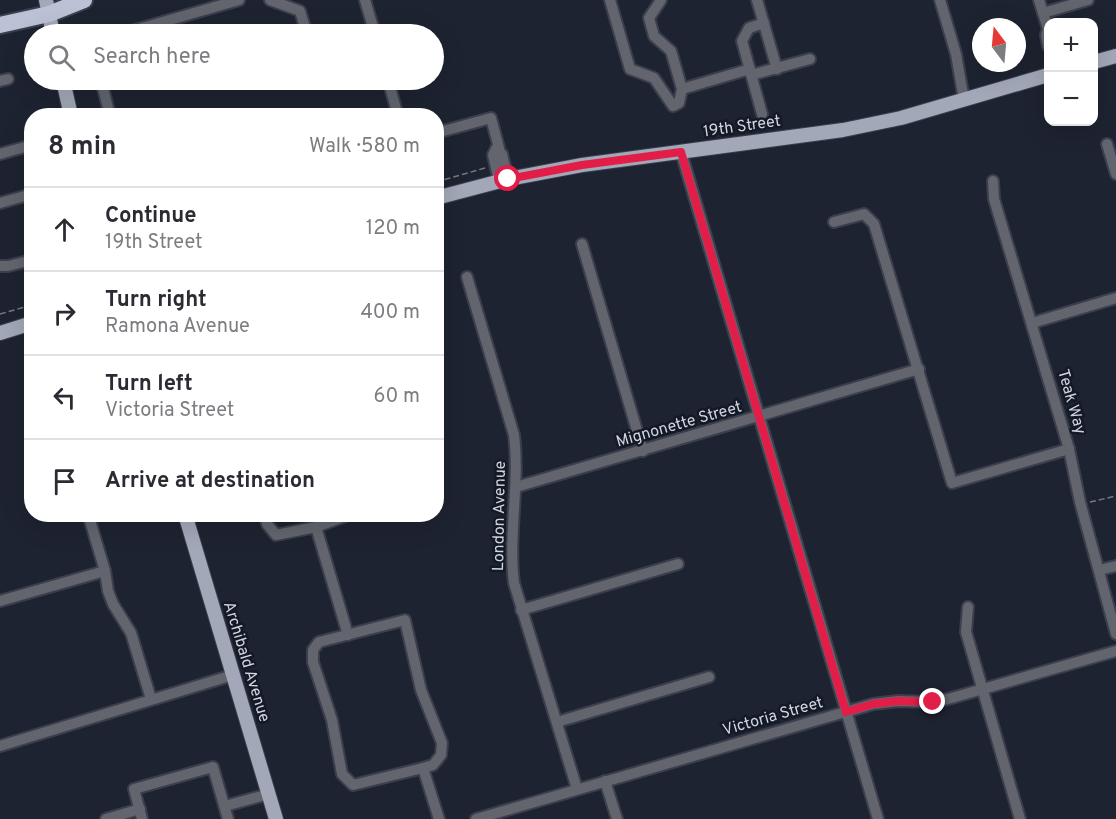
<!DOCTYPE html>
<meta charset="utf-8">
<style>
body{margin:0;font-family:Overpass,sans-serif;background:#f7f7f7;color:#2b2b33}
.controls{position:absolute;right:18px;top:18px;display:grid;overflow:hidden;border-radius:12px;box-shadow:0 6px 24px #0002}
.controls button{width:54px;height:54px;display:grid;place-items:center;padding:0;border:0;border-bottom:2px solid #e1e1e2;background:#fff;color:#2b2b33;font:30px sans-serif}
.compass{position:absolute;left:972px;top:18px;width:54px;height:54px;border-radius:50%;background:#fff;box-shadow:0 6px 24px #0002;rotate:344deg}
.stop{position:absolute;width:18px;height:18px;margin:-14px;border:4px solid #e11d48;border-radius:50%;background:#fff}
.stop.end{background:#e11d48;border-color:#fff;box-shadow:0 2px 6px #0008}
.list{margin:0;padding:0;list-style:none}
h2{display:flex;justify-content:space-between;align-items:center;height:78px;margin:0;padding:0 24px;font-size:26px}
h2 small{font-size:20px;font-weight:400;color:#7c7c81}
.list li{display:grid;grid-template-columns:39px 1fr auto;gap:18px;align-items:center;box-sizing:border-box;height:84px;padding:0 24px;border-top:2px solid #e1e1e2}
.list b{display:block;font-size:22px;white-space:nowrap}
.list p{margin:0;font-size:20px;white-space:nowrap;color:#7c7c81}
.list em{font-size:20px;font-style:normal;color:#7c7c81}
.icon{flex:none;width:33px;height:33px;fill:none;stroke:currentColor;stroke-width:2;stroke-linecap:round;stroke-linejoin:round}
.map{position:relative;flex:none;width:1116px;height:819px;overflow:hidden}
.search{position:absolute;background:#fff;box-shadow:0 6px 24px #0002;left:24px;top:24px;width:420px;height:66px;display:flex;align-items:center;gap:15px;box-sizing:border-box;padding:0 21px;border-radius:33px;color:#7c7c81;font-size:22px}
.panel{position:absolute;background:#fff;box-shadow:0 6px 24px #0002;left:24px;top:108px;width:420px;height:414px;border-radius:24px}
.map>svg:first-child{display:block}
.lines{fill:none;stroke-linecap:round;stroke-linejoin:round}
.minor-casing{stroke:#3b3f4d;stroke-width:14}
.major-casing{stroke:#3b3f4d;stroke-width:16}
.highway-casing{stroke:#3b3f4d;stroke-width:20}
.path{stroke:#747984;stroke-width:1.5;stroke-dasharray:6 3;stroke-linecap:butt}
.minor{stroke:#62656d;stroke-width:10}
.major{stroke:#a2a8b8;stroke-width:14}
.highway{stroke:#bbc2d5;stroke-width:16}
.route{stroke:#e11d48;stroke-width:8}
.labels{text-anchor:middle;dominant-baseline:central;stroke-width:5;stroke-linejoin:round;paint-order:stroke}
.street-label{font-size:16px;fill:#d1d5de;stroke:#141927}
</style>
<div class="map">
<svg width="1116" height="819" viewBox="0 0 1116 819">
<rect width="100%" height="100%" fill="#1e2331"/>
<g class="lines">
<defs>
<g id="minor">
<polyline points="270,0 300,11 307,34"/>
<polyline points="365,0 375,34"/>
<polyline points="610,0 630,69 654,78 673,106 679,103 682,89 671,51 654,36 649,18 661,0"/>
<polyline points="757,0 777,69"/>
<polyline points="940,0 956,54 964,100"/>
<polyline points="1039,0 1048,29 1046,35 1048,46"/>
<polyline points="1043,13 1088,0"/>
<polyline points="121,34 239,0"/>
<polyline points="751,75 810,59"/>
<polyline points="101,80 110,116"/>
<polyline points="388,80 398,116"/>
<polyline points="0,81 8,79"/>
<polyline points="682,89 750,69"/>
<polyline points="762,114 742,41 749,28 764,23"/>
<polyline points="436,133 491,118 499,148"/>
<polyline points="1107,144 1116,174"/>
<polyline points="496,149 493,155 499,181"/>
<polyline points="496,149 502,154 508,179"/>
<polyline points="681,152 878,819"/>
<polyline points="0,154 32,145"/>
<polyline points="993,181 994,199 1069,449 1080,502 1116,634"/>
<polyline points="0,203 32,194"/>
<polyline points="834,222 864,214 874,224 952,483 1069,449"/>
<polyline points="582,244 643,451"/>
<polyline points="0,266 8,266 32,260"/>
<path d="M467,277L514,435C520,485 508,534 514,583L577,789"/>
<polyline points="1032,323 1116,298"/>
<polyline points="516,487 919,369"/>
<polyline points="88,514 105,571 108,591 113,604 131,633 151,699"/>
<polyline points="265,514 267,524 276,535 316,527 351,514"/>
<polyline points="316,527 348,635"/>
<polyline points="1099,570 1116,566"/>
<polyline points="0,601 105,571"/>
<polyline points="968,607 966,632 1020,819"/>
<polyline points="521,610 678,564"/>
<polygon points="405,620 421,690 442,743 441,755 433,765 423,768 353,785 342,774 332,720 313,662 313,650 319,642"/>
<polyline points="557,722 709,677"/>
<polyline points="0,746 233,675"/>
<polyline points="423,768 439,819"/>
<polyline points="605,781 617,819"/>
<polyline points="225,806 269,794"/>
<polyline points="106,819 140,809"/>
<polyline points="142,819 134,789 213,767 228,819"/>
<polyline points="476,819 873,704 898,701 933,702 948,699 1116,651"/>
</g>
<g id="major">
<polyline points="46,0 53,34"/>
<polyline points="1094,62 1116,56"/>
<polyline points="63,80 71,116"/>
<polyline points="436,198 508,179 582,165 843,130 901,118 1048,75"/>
<polyline points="0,333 32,323"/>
<polyline points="185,514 276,819"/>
</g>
<polyline id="highway" points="0,25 49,14 84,0"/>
</defs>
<use href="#minor" class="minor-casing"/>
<use href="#major" class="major-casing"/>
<use href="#highway" class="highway-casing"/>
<g class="path">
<polyline points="436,182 485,168"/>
<polyline points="0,314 32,305"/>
<polyline points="1090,502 1116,496"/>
</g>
<use href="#minor" class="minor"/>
<use href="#major" class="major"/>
<use href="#highway" class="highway"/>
</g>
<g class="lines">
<polyline class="route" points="508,179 582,165 681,152 846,712 873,704 898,701 933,702"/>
</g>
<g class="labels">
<g class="street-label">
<text transform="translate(742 127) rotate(-8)">19th Street</text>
<text transform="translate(1071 402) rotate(74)">Teak Way</text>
<text transform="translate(679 425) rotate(-16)">Mignonette Street</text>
<text transform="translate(500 516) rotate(-89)">London Avenue</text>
<text transform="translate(246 662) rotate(73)">Archibald Avenue</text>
<text transform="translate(773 717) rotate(-16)">Victoria Street</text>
</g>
</g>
</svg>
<div class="controls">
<button>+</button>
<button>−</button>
</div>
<svg class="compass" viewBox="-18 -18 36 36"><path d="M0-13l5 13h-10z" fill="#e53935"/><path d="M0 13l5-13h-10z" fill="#7c7c81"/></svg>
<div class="stop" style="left:508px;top:179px"></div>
<div class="stop end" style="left:933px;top:702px"></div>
<div class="search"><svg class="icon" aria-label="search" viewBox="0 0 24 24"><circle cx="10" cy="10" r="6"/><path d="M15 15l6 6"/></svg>Search here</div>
<section class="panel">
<h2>8 min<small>Walk · 580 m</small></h2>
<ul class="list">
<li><svg class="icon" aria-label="ahead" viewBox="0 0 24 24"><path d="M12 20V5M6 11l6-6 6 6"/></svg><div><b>Continue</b><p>19th Street</p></div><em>120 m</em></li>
<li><svg class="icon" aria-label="right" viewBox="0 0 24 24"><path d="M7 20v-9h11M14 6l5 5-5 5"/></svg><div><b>Turn right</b><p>Ramona Avenue</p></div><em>400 m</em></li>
<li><svg class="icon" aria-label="left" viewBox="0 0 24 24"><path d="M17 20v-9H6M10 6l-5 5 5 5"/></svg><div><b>Turn left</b><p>Victoria Street</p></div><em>60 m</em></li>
<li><svg class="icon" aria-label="arrive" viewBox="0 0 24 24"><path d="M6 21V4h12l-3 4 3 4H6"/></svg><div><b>Arrive at destination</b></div></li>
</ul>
</section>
</div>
